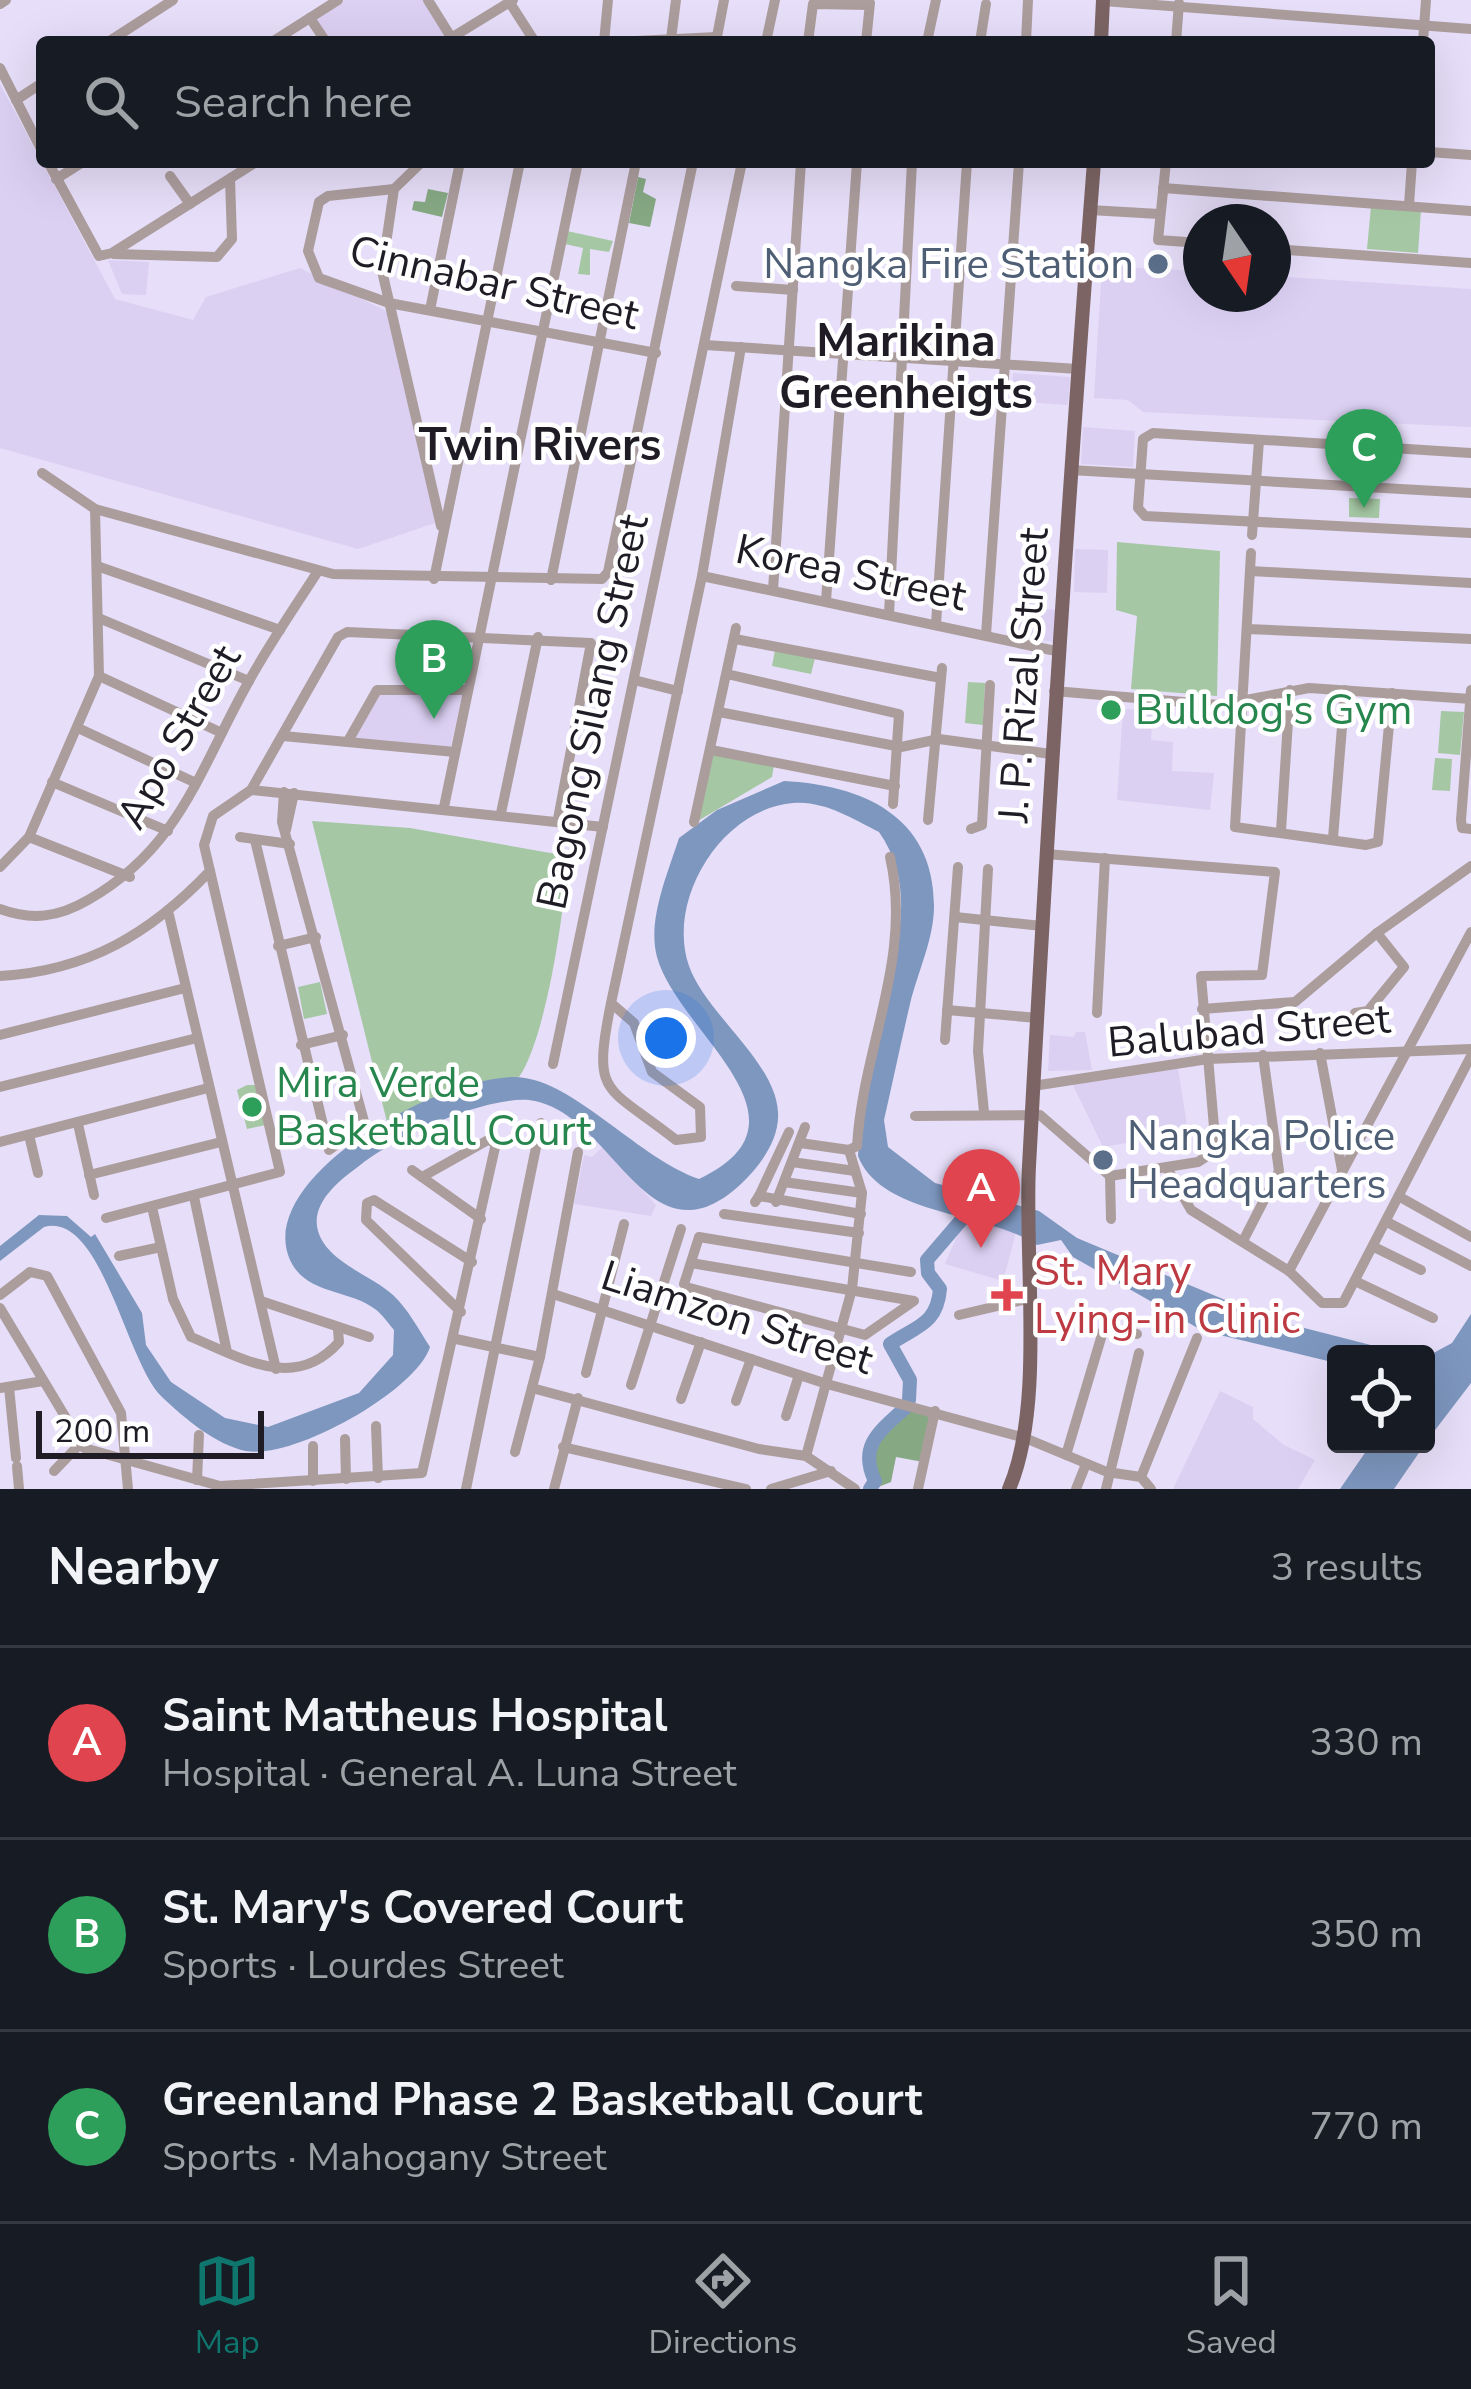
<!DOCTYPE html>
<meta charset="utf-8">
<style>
body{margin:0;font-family:"Nunito Sans",sans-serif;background:#242831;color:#f1f3f6}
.controls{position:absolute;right:36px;bottom:36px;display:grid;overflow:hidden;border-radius:12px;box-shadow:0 12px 48px #0002}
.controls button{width:108px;height:108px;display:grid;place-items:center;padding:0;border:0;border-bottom:3px solid #363941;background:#171b24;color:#f1f3f6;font:60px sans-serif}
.compass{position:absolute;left:1183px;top:204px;width:108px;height:108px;border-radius:50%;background:#171b24;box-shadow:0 12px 48px #0002;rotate:167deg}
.scale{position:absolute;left:36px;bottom:30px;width:228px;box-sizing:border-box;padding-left:12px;border:6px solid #1f1c25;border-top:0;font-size:33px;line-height:42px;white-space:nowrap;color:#1f1c25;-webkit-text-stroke:9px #fff;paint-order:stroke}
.you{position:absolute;left:666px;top:1038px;width:42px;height:42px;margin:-30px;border:9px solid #fff;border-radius:50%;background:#1a73e8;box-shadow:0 0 0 18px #1a73e833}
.badge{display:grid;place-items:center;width:78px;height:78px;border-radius:50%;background:#0f766e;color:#fff;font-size:39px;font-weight:700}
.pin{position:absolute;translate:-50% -99px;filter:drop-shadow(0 3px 6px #0008)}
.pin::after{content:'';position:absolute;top:63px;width:42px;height:36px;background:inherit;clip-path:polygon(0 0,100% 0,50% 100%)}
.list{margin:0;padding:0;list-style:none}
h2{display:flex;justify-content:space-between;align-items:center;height:156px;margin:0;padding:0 48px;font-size:51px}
h2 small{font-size:39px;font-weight:400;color:#9ea1a6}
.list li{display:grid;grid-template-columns:78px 1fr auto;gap:36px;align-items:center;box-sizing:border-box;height:192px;padding:0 48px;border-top:3px solid #363941}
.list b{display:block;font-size:45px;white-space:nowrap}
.list p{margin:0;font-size:39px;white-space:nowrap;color:#9ea1a6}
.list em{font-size:39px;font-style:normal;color:#9ea1a6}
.icon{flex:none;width:66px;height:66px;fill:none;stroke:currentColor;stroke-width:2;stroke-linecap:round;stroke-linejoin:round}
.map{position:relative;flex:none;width:1471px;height:1489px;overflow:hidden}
.search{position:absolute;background:#171b24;box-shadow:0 12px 48px #0002;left:36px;right:36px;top:36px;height:132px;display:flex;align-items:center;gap:30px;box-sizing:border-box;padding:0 42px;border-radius:12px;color:#9ea1a6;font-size:45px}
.sheet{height:732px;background:#171b24}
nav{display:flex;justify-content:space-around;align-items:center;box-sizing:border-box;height:168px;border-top:3px solid #363941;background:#171b24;font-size:33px;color:#9ea1a6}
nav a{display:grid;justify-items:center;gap:6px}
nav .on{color:#0f766e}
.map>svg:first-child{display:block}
.built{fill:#dbd0f2}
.green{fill:#a5c7a3}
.forest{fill:#86a984}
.water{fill:#7e97bf}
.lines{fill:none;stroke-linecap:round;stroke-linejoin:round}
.river{stroke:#7e97bf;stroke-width:14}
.minor{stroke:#ac9d9d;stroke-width:10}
.major{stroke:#7c6464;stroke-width:14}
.service-dot{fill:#5c6f8a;stroke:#fff;stroke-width:4.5}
.leisure-dot{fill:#2e9e5b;stroke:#fff;stroke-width:4.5}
.health-dot{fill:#e0444e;stroke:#fff;stroke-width:4.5}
.labels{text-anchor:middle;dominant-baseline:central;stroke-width:9;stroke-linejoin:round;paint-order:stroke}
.service-label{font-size:42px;fill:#4e5e75;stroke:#fff;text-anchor:end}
.street-label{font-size:42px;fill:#1f1c25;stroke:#fff}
.leisure-label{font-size:42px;fill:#27864d;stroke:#fff;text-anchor:start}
.health-label{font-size:42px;fill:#be3a42;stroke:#fff;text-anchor:start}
.neighbourhood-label{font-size:45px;font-weight:bold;fill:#1f1c25;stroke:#fff}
</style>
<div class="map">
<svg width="1471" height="1489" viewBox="0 0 1471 1489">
<rect width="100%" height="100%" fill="#e7def9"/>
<g class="built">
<polygon points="345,0 424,0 449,42 331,42 315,18"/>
<polygon points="0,84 115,299 193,320 206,297 300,268 386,311 396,330 438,522 358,549 0,448"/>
<polygon points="108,260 149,262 146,295 122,294"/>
<polygon points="1102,266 1201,271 1201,294 1273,294 1273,276 1471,289 1471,427 1143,412 1128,400 1094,398"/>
<polygon points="1013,373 1070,377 1068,405 1011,401"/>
<polygon points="1083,427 1135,431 1133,467 1081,464"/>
<polygon points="1075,549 1108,550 1107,593 1074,592"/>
<polygon points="1021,596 1038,598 1037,608 1057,610 1054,642 1017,636"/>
<polygon points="379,688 463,692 450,749 352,739"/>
<polygon points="1123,709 1153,710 1151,740 1173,742 1172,771 1214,773 1210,810 1117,800"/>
<polygon points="1076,1032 1085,1032 1092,1070 1048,1071 1050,1035 1074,1037"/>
<polygon points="1178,1068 1188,1132 1103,1147 1072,1083"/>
<polygon points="603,1147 656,1205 651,1216 574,1204 584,1155 592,1157"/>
<polygon points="966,1215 1016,1232 1003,1281 945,1264"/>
<polygon points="1220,1391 1253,1407 1253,1419 1284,1445 1315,1460 1298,1489 1173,1489"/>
</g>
<g class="green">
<polygon points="1371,206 1421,210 1418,253 1367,249"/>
<polygon points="567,231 613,241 609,252 590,249 590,275 578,274 583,248 565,244"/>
<polygon points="1349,498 1380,499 1379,518 1349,517"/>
<polygon points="1117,542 1220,551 1217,696 1131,689 1137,616 1116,610"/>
<polygon points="775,650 815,658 811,674 772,666"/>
<polygon points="968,682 985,683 983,725 965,723"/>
<polygon points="1441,711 1464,712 1460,755 1438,753"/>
<polygon points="714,753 774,765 772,777 696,822"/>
<polygon points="1435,758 1452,759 1450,791 1432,790"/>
<path d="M312,821L410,828L567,856C566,905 546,1039 519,1077L454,1089L387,1122Z"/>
<polygon points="320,982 327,1014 304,1019 298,987"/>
<polygon points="247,1085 257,1085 266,1125 247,1129 237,1090"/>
</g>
<g class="forest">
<polygon points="638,177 646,179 643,192 656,199 650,227 629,223"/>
<polygon points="428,189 448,193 442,217 412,210 414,201 425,202"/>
<polygon points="909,1410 931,1414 923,1462 896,1457 891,1482 873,1489 874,1440"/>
</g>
<g class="water">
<path d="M784,781C861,785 934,815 934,906C934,939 918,971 910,1004C901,1042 893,1081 884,1120L888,1147L935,1183L1039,1211L1077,1238L1273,1320L1406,1354H1336V1363L1203,1331L1073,1257L1061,1240L1037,1245C987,1211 882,1217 858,1156C861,1105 869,1050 883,1000C899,944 916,885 879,832C854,819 823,800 793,803C721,809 666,900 689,966C706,1014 775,1061 778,1112C780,1139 760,1166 742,1183C649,1271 616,1118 535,1101C491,1092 393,1138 359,1166C340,1180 310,1203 318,1231C327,1262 371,1275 393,1295C408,1309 419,1330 430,1347C416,1391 293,1460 246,1451C216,1445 184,1418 162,1397C126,1363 102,1211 44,1227L0,1261V1246L39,1215L67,1216L91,1237L95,1234L142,1313L146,1345L171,1382L225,1418L268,1427L359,1393L393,1355L394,1330C388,1323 382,1314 375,1309C349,1289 306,1295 290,1260C252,1174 457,1066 525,1078C578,1086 641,1159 699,1179C824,1120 678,1033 657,957C647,920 668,873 679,838L717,810Z"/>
<polygon points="1471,1314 1471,1383 1426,1442 1426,1357 1452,1343"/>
<polygon points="1371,1444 1425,1444 1394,1489 1340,1489"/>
</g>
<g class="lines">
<g class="river">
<path d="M909,1400L910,1380L890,1344C916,1326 937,1325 940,1289L928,1273L927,1260L975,1204"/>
<path d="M870,1489L875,1481C858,1446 880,1431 905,1408"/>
</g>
<g class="minor">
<polyline points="428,0 454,42"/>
<polyline points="1103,1 1471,29"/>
<polyline points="510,3 535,42"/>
<polyline points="0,4 6,0"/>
<polyline points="310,18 326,42"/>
<polyline points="451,38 513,0"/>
<polyline points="671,39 676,0"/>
<polyline points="108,42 173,0"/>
<polyline points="272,42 338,0"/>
<polyline points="604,42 608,0"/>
<polyline points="615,42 717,37"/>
<polyline points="716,42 724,0"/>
<polyline points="766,42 775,0"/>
<polyline points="808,42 813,4 869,5"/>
<polyline points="866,42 870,3"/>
<polyline points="927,42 936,0"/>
<polyline points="980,42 986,4"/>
<polyline points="1026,42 1028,0"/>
<polyline points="1176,42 1179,3"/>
<polyline points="1423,42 1426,0"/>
<polyline points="0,68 42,151"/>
<polyline points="16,100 42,83"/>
<polyline points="1429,152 1471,155"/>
<polyline points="48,162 99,256 112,253 256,162"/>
<polyline points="422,162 394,189 382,271 441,526"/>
<polyline points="1166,162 1158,240 1201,243"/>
<polyline points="170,176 190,204"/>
<polyline points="56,179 83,162"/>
<polyline points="1163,188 1471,211"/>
<polyline points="394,189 328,196 319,202 308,251 319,278 389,303 656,353"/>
<polyline points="1409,205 1412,162"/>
<polyline points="1090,210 1159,214"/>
<polyline points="1273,249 1471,263"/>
<polyline points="114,254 217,257 232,239 230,179"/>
<polyline points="736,286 793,290"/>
<polyline points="430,310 460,162"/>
<polyline points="705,345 1078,369"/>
<polyline points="1471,453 1153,433 1143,439 1138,508 1145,516 1471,533"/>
<polyline points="1070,470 1471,493"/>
<polyline points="42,473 95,509 333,574 602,579 608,572 693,162"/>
<polyline points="1252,535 1259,441"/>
<polyline points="1251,553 1235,827 1366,845 1378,842 1392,693"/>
<polyline points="97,566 280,630"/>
<polyline points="1251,571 1471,583"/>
<polyline points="702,576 1056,651"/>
<polyline points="434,579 520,162"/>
<polyline points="551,580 636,162"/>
<polyline points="773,590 801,162"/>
<polyline points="826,601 857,162"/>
<polyline points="889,614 912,162"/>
<polyline points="101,619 249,681"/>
<polyline points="936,624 967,162"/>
<polyline points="1247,629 1471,639"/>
<polyline points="986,635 1019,162"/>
<polyline points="735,639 941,678"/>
<polyline points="727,674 899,714 893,804"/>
<polyline points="99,676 222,733"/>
<polyline points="634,680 678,691"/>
<polyline points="1471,690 1461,820 1462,828 1471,829"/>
<polyline points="1054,691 1219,705 1309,688 1471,699"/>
<polyline points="719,712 901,747 939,739 1051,754"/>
<polyline points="78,728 196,783"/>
<polyline points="283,736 455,752"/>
<polyline points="348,741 377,690 468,690"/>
<polyline points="711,750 895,786"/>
<polyline points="52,782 168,831"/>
<polyline points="251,790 603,827"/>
<polyline points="444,807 578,162"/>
<polyline points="501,813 538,637"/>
<polyline points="928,820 942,668"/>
<polyline points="694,822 736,628"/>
<polyline points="971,829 982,825 990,685"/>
<polyline points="286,830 294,793"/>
<polyline points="1281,831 1290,690"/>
<polyline points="29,837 130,877"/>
<polyline points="240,837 290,844"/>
<polyline points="1333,838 1345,690"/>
<polyline points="255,840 329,1150 365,1125 282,822 284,792"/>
<polyline points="1046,854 1275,872 1262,975 1201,976 1216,1150 1198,1162 1110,1176"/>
<polyline points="0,867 29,837 99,676 95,509"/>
<path d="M0,909C32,921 59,917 88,900C180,848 200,768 249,681C270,643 295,607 318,571"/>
<polyline points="169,915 276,1369"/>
<polyline points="955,917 1042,926"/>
<polyline points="278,946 316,937"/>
<path d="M0,976C88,971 151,933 210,871L204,845L213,816L251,790L338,637L347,632L591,643L558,819"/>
<path d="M611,1003L634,1023L652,1072L700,1107L701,1137L676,1140C605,1084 592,1098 611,1003L702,576L741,347"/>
<polyline points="1202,1009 1295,1002 1377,933 1471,866"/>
<polyline points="947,1010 1037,1018"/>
<polyline points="1097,1013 1105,858"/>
<polyline points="1355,1013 1368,1011 1404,967 1377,933"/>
<polyline points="0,1035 185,988"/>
<polyline points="945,1040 958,867"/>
<polyline points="301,1045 343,1035"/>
<polyline points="1320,1053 1342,1170"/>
<polyline points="553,1064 742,162"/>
<polyline points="1033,1086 1208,1059 1471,1049"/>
<polyline points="0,1087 197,1038"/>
<polyline points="984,1112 978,1051 988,869"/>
<polyline points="915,1116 1040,1115 1110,1176 1111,1219"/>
<polyline points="78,1124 94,1195"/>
<polyline points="29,1135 38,1173"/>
<polyline points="0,1142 208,1088"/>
<polyline points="800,1143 849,1150"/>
<polyline points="792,1162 855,1171"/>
<polyline points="1167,1168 1191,1210 1289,1271 1322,1303 1343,1303 1471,1056"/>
<polyline points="412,1170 481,1219"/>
<polyline points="89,1175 221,1142"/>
<polyline points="784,1182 862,1193"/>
<polyline points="759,1196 789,1132"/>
<polyline points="194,1197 227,1352"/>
<polyline points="1400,1197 1471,1237"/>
<polyline points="755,1202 759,1196 861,1214"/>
<polyline points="776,1202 805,1127"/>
<path d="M152,1207L173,1299L191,1337C242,1358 295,1392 339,1342L338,1330"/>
<polyline points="724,1214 859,1233"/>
<polyline points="106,1218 280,1172 210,871"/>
<polyline points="1387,1222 1471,1266"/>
<polyline points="1243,1241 1279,1171 1263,1055"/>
<polyline points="1374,1247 1421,1270"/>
<polyline points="119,1256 161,1247"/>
<polyline points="691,1263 914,1301 865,1335 686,1287 684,1284 699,1237 911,1272"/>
<polyline points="1289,1271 1471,932"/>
<polyline points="1357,1282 1433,1318"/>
<polyline points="553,1294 827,1384 1025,1438 1107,1472 1141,1477 1151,1489"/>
<polyline points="0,1295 30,1272 47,1276 121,1413 128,1489"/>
<polyline points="261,1301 369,1337"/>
<polyline points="0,1308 84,1448 220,1486 422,1473 496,1143 488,1140 422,1177"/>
<polyline points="461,1312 366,1220 367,1203 374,1200 472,1262"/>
<polyline points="959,1315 1027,1299"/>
<polyline points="456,1339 540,1357"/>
<polyline points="586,1373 624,1224"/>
<polyline points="631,1385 681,1229"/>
<polyline points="9,1387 16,1458"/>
<polyline points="0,1388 43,1381"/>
<polyline points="532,1388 759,1449 806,1456 855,1489"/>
<polyline points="681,1399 701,1342"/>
<polyline points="736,1401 751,1359"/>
<polyline points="786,1416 799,1375"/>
<polyline points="376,1426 378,1478"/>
<polyline points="345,1439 346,1479"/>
<polyline points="313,1446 313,1481"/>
<polyline points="563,1447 746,1489"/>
<polyline points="515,1452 540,1357 578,1152"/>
<polyline points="1066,1455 1104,1328 1137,1334"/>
<path d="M806,1456L852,1289L862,1193L849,1150L857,1146C863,1046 913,958 890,857"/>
<polyline points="17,1466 19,1489"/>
<polyline points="54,1471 79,1445"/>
<polyline points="1141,1477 1197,1338"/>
<polyline points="197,1480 199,1435"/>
<polyline points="466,1489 541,1123"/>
<polyline points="554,1489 578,1398"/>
<polyline points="771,1489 831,1471"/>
<polyline points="918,1489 935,1411"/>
<polyline points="1076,1489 1086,1464"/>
<polyline points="1106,1489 1139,1353"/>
</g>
<g class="major">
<polyline points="1101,42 1103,0"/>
<path d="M1009,1489C1045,1406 1024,1260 1029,1166C1047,831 1068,496 1094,162"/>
</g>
</g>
<g class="service-dot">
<circle cx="1158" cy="264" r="12"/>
<circle cx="1103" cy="1160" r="12"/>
</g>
<g class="leisure-dot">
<circle cx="1111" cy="710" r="12"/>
<circle cx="252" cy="1107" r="12"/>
</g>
<path class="health-dot" d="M1001 1277h12v12h12v12h-12v12h-12v-12h-12v-12h12z"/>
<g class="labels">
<g class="service-label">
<text x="1134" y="264">Nangka Fire Station</text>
<text x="1127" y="1136" text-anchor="start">Nangka Police<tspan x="1127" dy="48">Headquarters</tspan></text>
</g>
<g class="street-label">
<text transform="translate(494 283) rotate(13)">Cinnabar Street</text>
<text transform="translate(851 573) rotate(12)">Korea Street</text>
<text transform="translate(1024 675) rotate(-86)">J. P. Rizal Street</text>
<text transform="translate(593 712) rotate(-78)">Bagong Silang Street</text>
<text transform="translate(179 737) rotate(-60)">Apo Street</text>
<text transform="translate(1249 1031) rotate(-5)">Balubad Street</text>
<text transform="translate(737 1318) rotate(18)">Liamzon Street</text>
</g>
<g class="leisure-label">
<text x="1135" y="710">Bulldog's Gym</text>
<text x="276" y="1083">Mira Verde<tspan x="276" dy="48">Basketball Court</tspan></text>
</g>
<g class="health-label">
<text x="1034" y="1271">St. Mary<tspan x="1034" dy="48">Lying-in Clinic</tspan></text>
</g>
<g class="neighbourhood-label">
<text x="906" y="341">Marikina<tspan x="906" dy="52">Greenheigts</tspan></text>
<text x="540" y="445">Twin Rivers</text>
</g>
</g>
</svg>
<div class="controls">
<button><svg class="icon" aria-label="locate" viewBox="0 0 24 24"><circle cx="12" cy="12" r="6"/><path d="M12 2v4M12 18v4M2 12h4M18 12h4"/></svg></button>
</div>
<svg class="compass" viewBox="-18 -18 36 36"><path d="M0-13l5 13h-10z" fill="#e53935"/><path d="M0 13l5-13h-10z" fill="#9ea1a6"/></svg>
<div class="scale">200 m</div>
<div class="you"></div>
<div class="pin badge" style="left:981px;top:1248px;background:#e0444e">A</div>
<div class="pin badge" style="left:434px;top:719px;background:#2e9e5b">B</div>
<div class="pin badge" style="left:1364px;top:508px;background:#2e9e5b">C</div>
<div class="search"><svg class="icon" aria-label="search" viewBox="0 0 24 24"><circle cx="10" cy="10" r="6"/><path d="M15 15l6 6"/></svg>Search here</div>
</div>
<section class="sheet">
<h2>Nearby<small>3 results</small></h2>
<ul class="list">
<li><span class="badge" style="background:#e0444e">A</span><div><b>Saint Mattheus Hospital</b><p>Hospital · General A. Luna Street</p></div><em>330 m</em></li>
<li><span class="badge" style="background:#2e9e5b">B</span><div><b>St. Mary's Covered Court</b><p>Sports · Lourdes Street</p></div><em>350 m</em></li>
<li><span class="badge" style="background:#2e9e5b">C</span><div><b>Greenland Phase 2 Basketball Court</b><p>Sports · Mahogany Street</p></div><em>770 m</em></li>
</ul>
</section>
<nav>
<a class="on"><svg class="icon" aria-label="map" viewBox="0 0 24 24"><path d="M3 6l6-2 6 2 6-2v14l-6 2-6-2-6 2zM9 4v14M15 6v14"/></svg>Map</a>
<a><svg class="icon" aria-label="directions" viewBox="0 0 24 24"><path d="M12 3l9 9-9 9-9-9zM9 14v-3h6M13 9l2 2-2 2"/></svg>Directions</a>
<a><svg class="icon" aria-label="saved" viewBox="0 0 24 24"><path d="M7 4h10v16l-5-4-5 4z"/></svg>Saved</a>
</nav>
